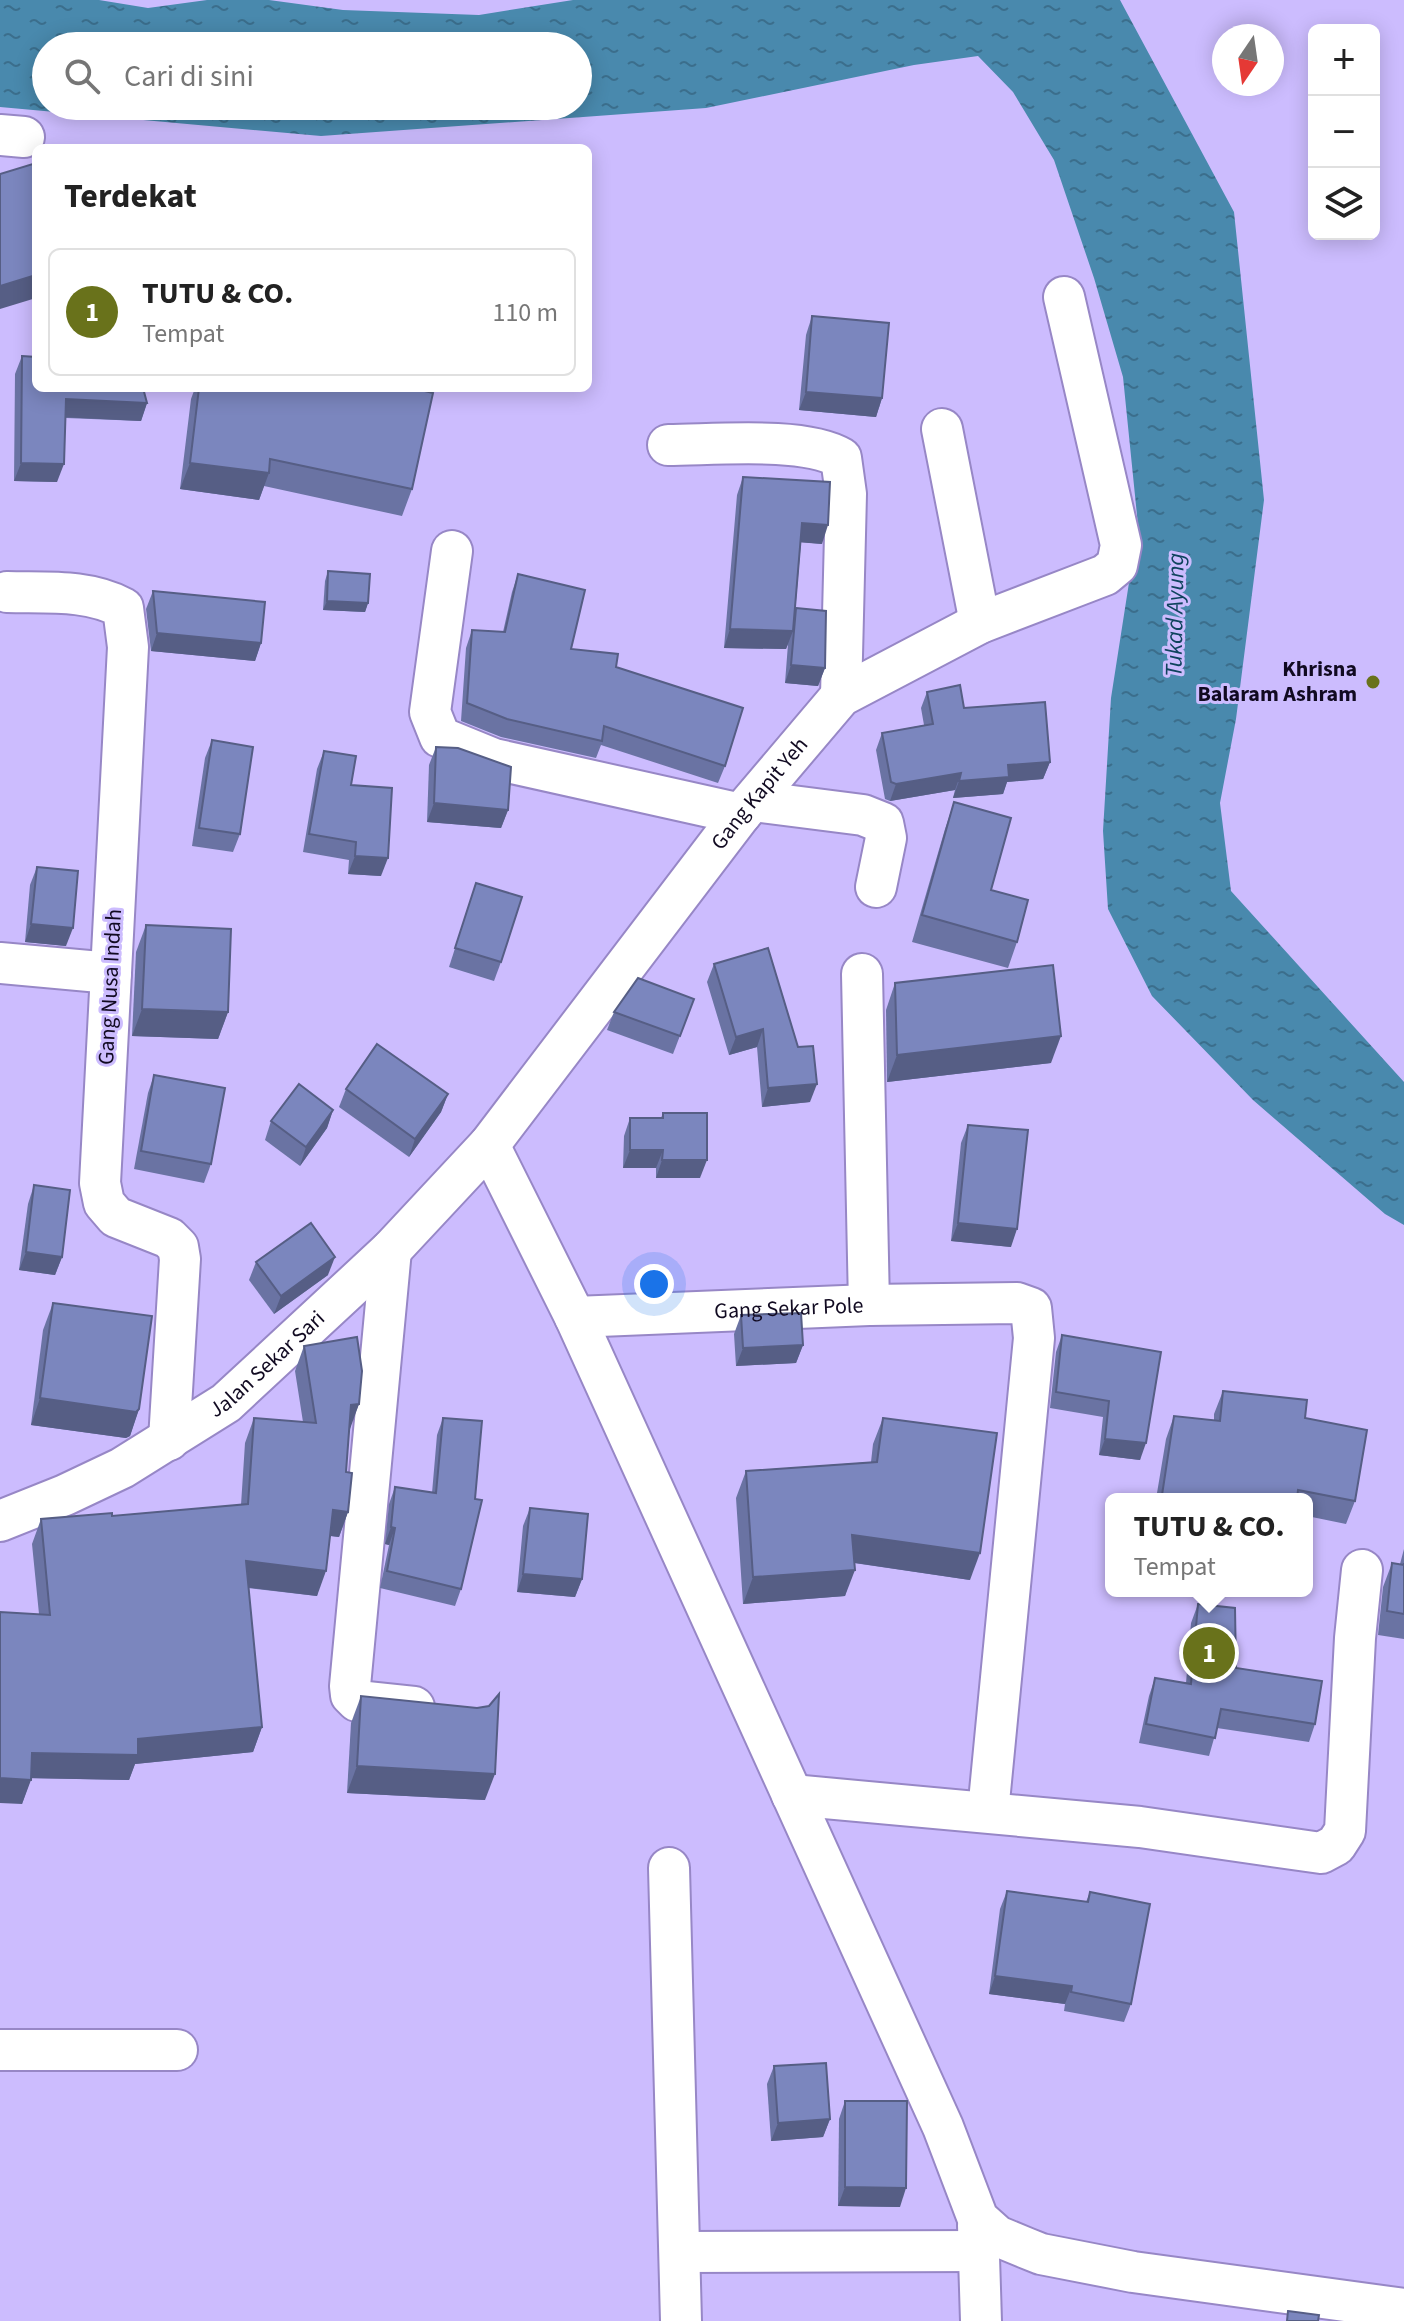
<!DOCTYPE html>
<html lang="id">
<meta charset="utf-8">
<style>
body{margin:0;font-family:"Source Sans 3",sans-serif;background:#f6f6f6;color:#222}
.controls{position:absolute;right:24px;top:24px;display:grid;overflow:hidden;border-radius:12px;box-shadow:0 4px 20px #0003}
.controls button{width:72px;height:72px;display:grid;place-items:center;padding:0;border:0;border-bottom:2px solid #e0e0e0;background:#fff;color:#222;font:40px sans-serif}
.compass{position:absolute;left:1212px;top:24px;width:72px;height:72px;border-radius:50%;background:#fff;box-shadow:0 4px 20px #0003;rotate:193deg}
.you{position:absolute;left:654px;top:1284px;width:28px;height:28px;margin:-20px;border:6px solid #fff;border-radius:50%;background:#1a73e8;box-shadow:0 0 0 12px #1a73e833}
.badge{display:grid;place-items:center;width:52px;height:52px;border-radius:50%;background:#69721b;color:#fff;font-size:26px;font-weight:700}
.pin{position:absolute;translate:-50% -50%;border:4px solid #fff;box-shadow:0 2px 8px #0006}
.popup{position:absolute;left:1105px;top:1493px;width:208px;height:104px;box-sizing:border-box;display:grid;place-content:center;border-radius:12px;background:#fff;filter:drop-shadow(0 2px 6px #0005);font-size:26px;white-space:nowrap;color:#767676}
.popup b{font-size:30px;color:#222}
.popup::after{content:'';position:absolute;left:50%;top:100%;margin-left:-16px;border:16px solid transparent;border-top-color:#fff}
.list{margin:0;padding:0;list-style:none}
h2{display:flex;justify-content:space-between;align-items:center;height:104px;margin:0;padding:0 32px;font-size:34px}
h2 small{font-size:26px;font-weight:400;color:#767676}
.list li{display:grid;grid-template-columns:52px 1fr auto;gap:24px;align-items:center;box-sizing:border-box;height:128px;margin:0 16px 16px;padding:0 16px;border:2px solid #e0e0e0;border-radius:12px}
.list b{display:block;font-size:30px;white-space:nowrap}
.list p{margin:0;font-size:26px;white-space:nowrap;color:#767676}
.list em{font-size:26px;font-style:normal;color:#767676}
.icon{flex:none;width:44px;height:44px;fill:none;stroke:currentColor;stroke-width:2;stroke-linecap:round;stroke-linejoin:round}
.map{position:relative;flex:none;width:1404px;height:2321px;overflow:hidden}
.search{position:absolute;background:#fff;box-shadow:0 4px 20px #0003;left:32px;top:32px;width:560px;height:88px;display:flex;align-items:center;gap:20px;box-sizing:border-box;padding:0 28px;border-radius:44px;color:#767676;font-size:30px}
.panel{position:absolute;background:#fff;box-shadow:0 4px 20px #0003;left:32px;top:144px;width:560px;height:248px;border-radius:12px}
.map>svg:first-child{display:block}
.water{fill:url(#water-ripples);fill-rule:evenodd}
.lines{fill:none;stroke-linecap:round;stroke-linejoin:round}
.minor-casing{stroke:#9787c6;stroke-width:44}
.minor{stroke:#fff;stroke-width:40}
.wall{fill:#6a73a3}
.shaded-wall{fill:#565e85}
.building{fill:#7b86be;stroke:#565e85;stroke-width:2}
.poi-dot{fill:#69721b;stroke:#ccbcfe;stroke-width:3}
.labels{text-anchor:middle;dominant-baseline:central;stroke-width:6;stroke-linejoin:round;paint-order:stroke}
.poi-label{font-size:22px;font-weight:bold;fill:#110a21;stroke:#ccbcfe;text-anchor:end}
.street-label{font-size:22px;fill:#110a21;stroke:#ccbcfe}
.water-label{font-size:24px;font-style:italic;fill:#0e435d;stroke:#ccbcfe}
</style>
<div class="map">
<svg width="1404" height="2321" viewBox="0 0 1404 2321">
<defs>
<pattern id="water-ripples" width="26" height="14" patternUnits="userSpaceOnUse" patternTransform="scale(2)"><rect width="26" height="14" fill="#4989ad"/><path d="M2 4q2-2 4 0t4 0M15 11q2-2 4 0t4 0" fill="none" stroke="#3b6e8c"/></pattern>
</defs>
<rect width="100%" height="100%" fill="#ccbcfe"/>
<path class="water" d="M0,0H99L148,8L207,0H269L343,10L479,15L573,0H1120L1234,212L1264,500L1236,719L1220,803L1231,891L1404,1082V1225L1385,1214L1253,1100L1152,996L1108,909L1103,831L1111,698L1138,525L1123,377L1094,278L1054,160L1013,92L978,56L914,65L706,108L321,136L0,107ZM46,46H578V106H46Z"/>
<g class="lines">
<defs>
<g id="minor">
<polyline points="0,135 24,137"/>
<polyline points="942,429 980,623"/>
<path d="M668,445C712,445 804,436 841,458L846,494L841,696"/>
<polyline points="452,551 430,712 440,737 494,759 741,814"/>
<path d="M7,592C47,593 88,589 123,608L128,647L100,1183L104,1203L116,1217L169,1238L178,1247L180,1259L169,1440"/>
<polyline points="753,801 863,815 883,823 886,838 876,887"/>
<polyline points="0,963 111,973"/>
<polyline points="862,974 869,1305"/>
<polyline points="489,1145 575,1317 943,2127 978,2219 997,2236 1026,2248 1041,2254 1133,2272 1404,2309"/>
<polyline points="391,1250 350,1686 351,1695 357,1701 414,1707"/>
<path id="s1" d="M575,1317L869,1305L1017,1303L1031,1308L1034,1338L988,1812"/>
<path id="s2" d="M0,1521L65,1495L122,1468L226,1403L391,1250L489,1145L741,814L841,696L980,623L1105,575L1117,565L1121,545L1064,297"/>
<polyline points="792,1795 1140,1827 1321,1853 1336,1845 1345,1831 1355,1638 1362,1570"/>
<polyline points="669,1868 681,2321"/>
<polyline points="0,2050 177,2050"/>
<polyline points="978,2225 981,2321"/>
<polyline points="680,2252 979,2251"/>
</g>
</defs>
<use href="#minor" class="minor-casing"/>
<use href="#minor" class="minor"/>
</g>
<g class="wall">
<polygon points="812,316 882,398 876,417 799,410 806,335"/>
<polygon points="22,356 147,403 141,421 66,418 57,482 14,481 15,374"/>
<polygon points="195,388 412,388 412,489 402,516 264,486 259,500 180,489 191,399"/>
<polygon points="743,477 822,544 801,542 795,613 796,608 825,668 818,686 785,683 788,644 786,649 724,648 737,495"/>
<polygon points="328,571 368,603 365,612 323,610 325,581"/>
<polygon points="518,574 571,649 616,667 725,766 718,783 601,745 596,758 501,737 461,721 466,648 472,630 503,632 512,592"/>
<polygon points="153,591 261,643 255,661 151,651 146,609"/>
<polygon points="927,692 964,708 1050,762 1043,779 1007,782 1003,794 953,798 955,790 890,801 885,799 876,750 882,733 924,725 921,708"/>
<polygon points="212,740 240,834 233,852 192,846 205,758"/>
<polygon points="436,747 508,810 501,828 427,822 429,765"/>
<polygon points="324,751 351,785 381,876 348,874 349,860 303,852 317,769"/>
<polygon points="954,802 991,890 1017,942 1008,968 912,942 945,829"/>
<polygon points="37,867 66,946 25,942 30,885"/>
<polygon points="476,883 501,962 494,981 449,967"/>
<polygon points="146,925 228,1012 218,1039 132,1036 136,952"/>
<polygon points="768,948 810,1102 762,1107 757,1047 729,1055 707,982 714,964"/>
<polygon points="895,983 1051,1063 887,1082 886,1010"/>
<polygon points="694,999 673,1054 607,1030 614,1012"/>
<polygon points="154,1075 211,1164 204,1183 134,1169 148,1093"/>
<polygon points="346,1089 448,1094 441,1112 409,1157 339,1107"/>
<polygon points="333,1110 327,1128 300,1166 265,1140 271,1121"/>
<polygon points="663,1113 700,1178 656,1178 656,1168 623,1168 624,1136 630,1118 661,1118"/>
<polygon points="968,1125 1011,1247 951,1241 961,1143"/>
<polygon points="34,1185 62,1257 55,1275 19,1270 28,1204"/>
<polygon points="256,1262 328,1275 274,1314 249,1280"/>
<polygon points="53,1303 139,1409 130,1436 126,1438 31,1425 43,1330"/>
<polygon points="741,1315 803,1345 796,1363 736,1366 734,1334"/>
<polygon points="1062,1335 1161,1352 1140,1460 1099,1455 1103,1417 1050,1408 1056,1352"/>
<polygon points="304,1346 359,1404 349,1429 346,1472 348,1512 339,1537 330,1536 317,1596 248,1588 262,1727 253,1752 135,1764 129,1780 31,1778 22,1804 39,1614 32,1544 41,1519 112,1516 241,1505 245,1443 254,1418 303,1422 295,1371"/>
<polygon points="1223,1391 1305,1418 1355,1501 1346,1524 1307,1516 1307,1499 1156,1499 1166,1439 1174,1416 1214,1420 1214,1414"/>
<polygon points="443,1418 461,1589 455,1606 380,1588 389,1545 385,1544 389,1504 395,1487 432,1493 437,1435"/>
<polygon points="883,1418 970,1580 854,1563 845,1596 743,1604 736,1498 746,1471 871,1462 873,1444"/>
<polygon points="530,1508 582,1579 575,1597 517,1592 523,1526"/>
<polygon points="1404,1549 1404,1639 1378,1635 1383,1587 1392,1563 1400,1564"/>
<polygon points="1198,1604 1236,1668 1315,1724 1309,1742 1217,1728 1209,1756 1139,1743 1149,1696 1155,1678 1186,1683 1191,1623"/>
<polygon points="361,1696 477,1708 485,1800 347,1793 351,1723"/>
<polygon points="1007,1891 1086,1902 1090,1892 1131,2004 1124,2022 1064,2011 1065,2004 989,1994 1000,1909"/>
<polygon points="774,2066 830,2119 823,2137 771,2141 767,2084"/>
<polygon points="845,2101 900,2207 838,2206 839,2119"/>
</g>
<g class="shaded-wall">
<polygon points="36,275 36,298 0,309 0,286"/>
<polygon points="806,392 882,398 876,417 799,410"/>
<polygon points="66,399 147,403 141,421 60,417"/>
<polygon points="21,463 64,464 57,482 14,481"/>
<polygon points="190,463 269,473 259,500 180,489"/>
<polygon points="802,523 828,525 822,544 796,542"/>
<polygon points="327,601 368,603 365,612 323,610"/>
<polygon points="730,629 793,631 786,649 724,648"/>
<polygon points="157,633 261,643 255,661 151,651"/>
<polygon points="791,665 825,668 818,686 785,683"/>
<polygon points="1050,762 1043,779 1007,782 1003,794 953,798 959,781 1008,765"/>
<polygon points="961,773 955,790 890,801 896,784"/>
<polygon points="434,803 508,810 501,828 427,822"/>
<polygon points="355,856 388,858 381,876 348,874"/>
<polygon points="31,924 73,928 66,946 25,942"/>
<polygon points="142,1009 228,1012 218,1039 132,1036"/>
<polygon points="763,1029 757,1047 729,1055 736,1037"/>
<polygon points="1061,1036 1051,1063 887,1082 897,1055"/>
<polygon points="817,1084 810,1102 762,1107 768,1088"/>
<polygon points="448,1094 441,1112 409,1157 415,1139"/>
<polygon points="333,1110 327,1128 300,1166 306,1147"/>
<polygon points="630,1150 663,1150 656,1168 623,1168"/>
<polygon points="662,1160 707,1160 700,1178 656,1178"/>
<polygon points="958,1223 1017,1229 1011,1247 951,1241"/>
<polygon points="26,1252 62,1257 55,1275 19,1270"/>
<polygon points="335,1257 328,1275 274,1314 281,1296"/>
<polygon points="803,1345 796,1363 736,1366 743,1348"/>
<polygon points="40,1398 139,1409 130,1436 126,1438 31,1425"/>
<polygon points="359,1404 350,1429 342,1430 351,1405"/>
<polygon points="1105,1439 1146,1443 1140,1460 1099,1455"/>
<polygon points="333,1510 348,1512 339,1537 324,1535"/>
<polygon points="391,1527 395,1528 389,1545 385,1544"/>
<polygon points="852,1535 980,1553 970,1580 842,1561"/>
<polygon points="246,1561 326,1571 317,1596 237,1586"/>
<polygon points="855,1570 845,1596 743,1604 753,1577"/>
<polygon points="523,1574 582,1579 575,1597 517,1592"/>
<polygon points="262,1727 253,1752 135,1764 129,1780 23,1778 32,1753 138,1739"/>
<polygon points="357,1766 495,1774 485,1800 347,1793"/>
<polygon points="0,1778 31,1780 22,1804 0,1803"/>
<polygon points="995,1976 1072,1986 1065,2004 989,1994"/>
<polygon points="830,2119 823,2137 771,2141 778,2123"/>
<polygon points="845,2187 906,2188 900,2207 838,2206"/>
</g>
<g class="building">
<polygon points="36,163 36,275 0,286 0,174"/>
<polygon points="812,316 889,323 882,398 806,392"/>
<polygon points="22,356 36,357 36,388 143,388 147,403 66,399 64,464 21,463"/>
<polygon points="199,388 412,388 433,393 412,489 270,459 269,473 190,463"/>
<polygon points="743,477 830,482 828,525 802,523 793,631 730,629"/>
<polygon points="328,571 370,574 368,603 327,601"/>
<polygon points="518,574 585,590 571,649 618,654 616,667 743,708 725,766 604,726 602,741 507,719 467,703 472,630 505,632"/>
<polygon points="153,591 265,602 261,643 157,633"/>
<polygon points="796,608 826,611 825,668 791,665"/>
<polygon points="960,685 964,708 1045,702 1050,762 1008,765 1009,777 959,781 961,773 896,784 891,782 882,733 933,724 927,692"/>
<polygon points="212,740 253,747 240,834 199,828"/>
<polygon points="436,747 458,748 511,767 508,810 434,803"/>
<polygon points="324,751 356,756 351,785 392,788 388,858 355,856 356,842 309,834"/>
<polygon points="954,802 1011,818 991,890 1028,900 1017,942 922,915"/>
<polygon points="37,867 78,871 73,928 31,924"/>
<polygon points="476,883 522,897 501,962 455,948"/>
<polygon points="146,925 231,929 228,1012 142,1009"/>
<polygon points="768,948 798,1047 813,1046 817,1084 768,1088 763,1029 736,1037 714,964"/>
<polygon points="1053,965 1061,1036 897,1055 895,983"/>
<polygon points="638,978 694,999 680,1036 614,1012"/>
<polygon points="377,1044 448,1094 415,1139 346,1089"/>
<polygon points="154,1075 225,1088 211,1164 141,1151"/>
<polygon points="299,1084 333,1110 306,1147 271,1121"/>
<polygon points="663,1113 707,1113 707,1160 662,1160 663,1150 630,1150 630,1118 663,1118"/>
<polygon points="968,1125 1028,1130 1017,1229 958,1223"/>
<polygon points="34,1185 70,1190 62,1257 26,1252"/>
<polygon points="311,1223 335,1257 281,1296 256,1262"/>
<polygon points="53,1303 152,1316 139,1409 136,1412 40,1398"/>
<polygon points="801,1313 803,1345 743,1348 741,1315"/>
<polygon points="1062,1335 1161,1352 1146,1443 1105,1439 1109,1401 1056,1392"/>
<polygon points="357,1337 362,1371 359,1404 351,1405 346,1472 352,1473 348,1512 333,1510 326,1571 246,1561 262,1727 138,1739 138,1755 32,1753 31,1780 0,1778 0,1612 50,1615 41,1519 112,1513 112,1516 248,1504 254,1418 316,1423 304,1346"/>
<polygon points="1223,1391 1307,1400 1305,1418 1367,1430 1355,1501 1298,1490 1297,1499 1181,1499 1182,1498 1162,1495 1174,1416 1220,1421"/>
<polygon points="443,1418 482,1421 475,1499 482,1500 461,1589 387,1571 395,1528 391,1527 395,1487 436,1493"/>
<polygon points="883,1418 997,1433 980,1553 852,1535 855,1570 753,1577 746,1471 877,1462"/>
<polygon points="530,1508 588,1514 582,1579 523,1574"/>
<polygon points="1392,1563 1404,1565 1404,1563 1404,1614 1387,1611"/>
<polygon points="1198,1604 1235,1608 1236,1668 1322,1681 1315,1724 1221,1709 1215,1738 1146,1724 1155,1678 1191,1684"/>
<polygon points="499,1694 495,1774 357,1766 361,1696 477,1708 489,1706"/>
<polygon points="1007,1891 1088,1902 1090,1892 1150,1904 1131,2004 1071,1992 1072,1986 995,1976"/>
<polygon points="826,2063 830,2119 778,2123 774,2066"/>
<polygon points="845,2101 907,2101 906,2188 845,2187"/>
<polygon points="1288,2311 1319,2315 1318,2321 1287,2321"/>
</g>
<circle class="poi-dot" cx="1373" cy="682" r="8"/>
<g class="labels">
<g class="poi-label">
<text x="1357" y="669">Khrisna<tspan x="1357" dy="25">Balaram Ashram</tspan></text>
</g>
<g class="street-label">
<text stroke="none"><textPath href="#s2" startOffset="1068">Gang Kapit Yeh</textPath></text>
<text transform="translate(110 987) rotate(-87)">Gang Nusa Indah</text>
<text stroke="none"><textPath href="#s1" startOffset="214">Gang Sekar Pole</textPath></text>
<text stroke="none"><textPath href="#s2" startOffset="312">Jalan Sekar Sari</textPath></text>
</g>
<g class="water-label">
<text transform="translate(1175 615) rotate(-89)">Tukad Ayung</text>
</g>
</g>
</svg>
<div class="controls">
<button>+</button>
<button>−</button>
<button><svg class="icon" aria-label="layers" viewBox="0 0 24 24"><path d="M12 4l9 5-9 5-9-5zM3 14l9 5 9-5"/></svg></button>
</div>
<svg class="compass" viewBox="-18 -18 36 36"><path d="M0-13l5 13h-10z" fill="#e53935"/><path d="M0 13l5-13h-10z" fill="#767676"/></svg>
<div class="you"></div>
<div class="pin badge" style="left:1209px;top:1653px">1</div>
<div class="popup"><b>TUTU &amp; CO.</b>Tempat</div>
<div class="search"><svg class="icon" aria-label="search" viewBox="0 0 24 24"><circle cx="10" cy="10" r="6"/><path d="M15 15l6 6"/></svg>Cari di sini</div>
<section class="panel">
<h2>Terdekat<small></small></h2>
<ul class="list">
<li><span class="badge">1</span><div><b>TUTU &amp; CO.</b><p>Tempat</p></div><em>110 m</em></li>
</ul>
</section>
</div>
